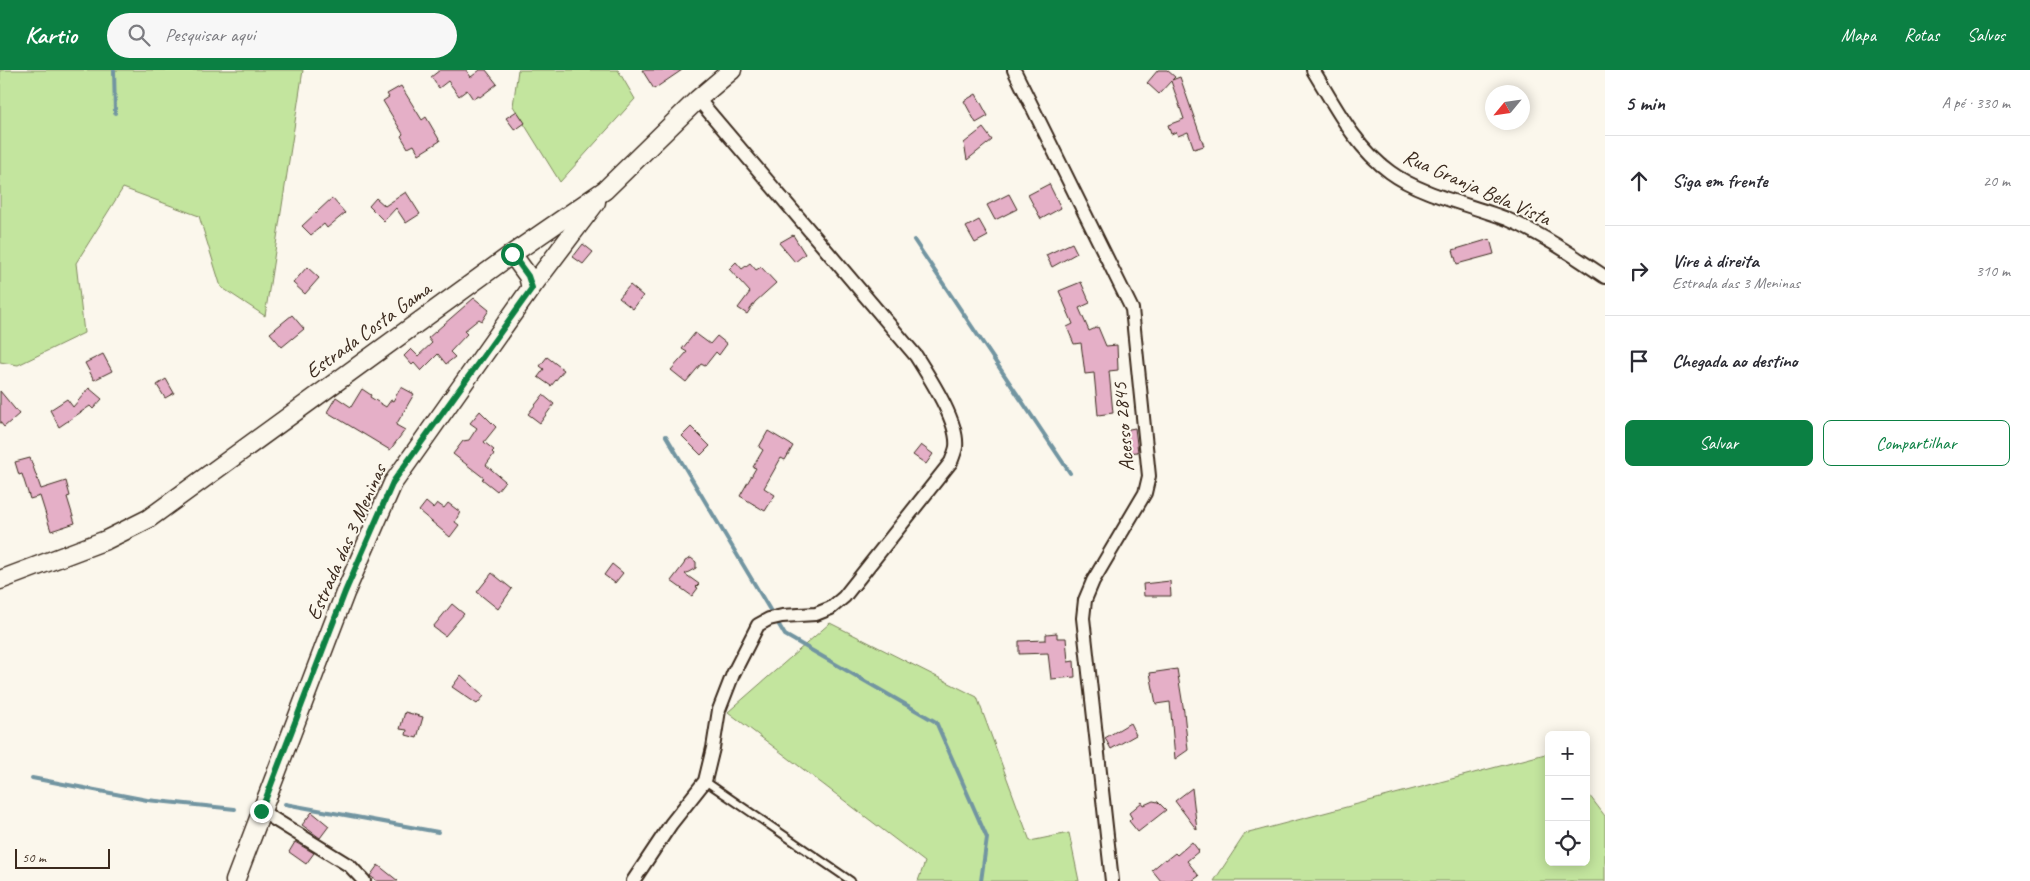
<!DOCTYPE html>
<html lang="pt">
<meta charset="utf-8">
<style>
body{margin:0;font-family:Caveat,sans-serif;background:#f7f7f7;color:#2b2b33}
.controls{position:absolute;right:15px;bottom:15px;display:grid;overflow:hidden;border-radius:8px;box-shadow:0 2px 12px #0003}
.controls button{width:45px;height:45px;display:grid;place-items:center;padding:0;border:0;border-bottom:1px solid #e1e1e2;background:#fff;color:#2b2b33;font:25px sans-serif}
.compass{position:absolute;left:1485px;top:15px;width:45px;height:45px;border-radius:50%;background:#fff;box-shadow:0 2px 12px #0003;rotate:241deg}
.scale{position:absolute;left:15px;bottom:12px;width:95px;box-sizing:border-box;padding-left:5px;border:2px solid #3b2a1e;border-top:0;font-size:14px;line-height:18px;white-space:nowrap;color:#3b2a1e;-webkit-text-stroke:4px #fbf7ec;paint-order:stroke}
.stop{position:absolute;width:15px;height:15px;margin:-11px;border:4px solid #0b8043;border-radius:50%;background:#fff}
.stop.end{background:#0b8043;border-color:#fff;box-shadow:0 1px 5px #0008}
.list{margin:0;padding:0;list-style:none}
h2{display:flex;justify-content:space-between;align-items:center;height:65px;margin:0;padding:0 20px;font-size:21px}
h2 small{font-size:16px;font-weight:400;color:#7c7c81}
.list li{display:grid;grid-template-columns:32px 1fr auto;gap:15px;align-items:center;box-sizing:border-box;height:90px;padding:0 20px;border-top:1px solid #e1e1e2}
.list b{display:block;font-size:19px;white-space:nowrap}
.list p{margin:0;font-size:16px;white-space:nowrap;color:#7c7c81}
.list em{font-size:16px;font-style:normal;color:#7c7c81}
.actions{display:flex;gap:10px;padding:15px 20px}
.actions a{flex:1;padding:11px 0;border:1px solid #0b8043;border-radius:8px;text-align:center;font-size:18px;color:#0b8043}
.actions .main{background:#0b8043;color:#fff}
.icon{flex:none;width:28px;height:28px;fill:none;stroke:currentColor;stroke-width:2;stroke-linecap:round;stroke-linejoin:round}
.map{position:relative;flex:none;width:1605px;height:811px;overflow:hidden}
header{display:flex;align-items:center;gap:30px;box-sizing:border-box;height:70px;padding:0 25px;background:#0b8043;color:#fff}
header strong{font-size:24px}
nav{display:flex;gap:28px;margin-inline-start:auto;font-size:18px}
.search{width:350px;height:45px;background:#f7f7f7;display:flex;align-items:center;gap:12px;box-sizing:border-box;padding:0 18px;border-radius:28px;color:#7c7c81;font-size:19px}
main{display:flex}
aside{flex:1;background:#fff}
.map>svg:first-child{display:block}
.green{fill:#c3e59e;stroke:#7f885e}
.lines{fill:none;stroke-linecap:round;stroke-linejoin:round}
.stream{stroke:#7295a1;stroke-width:4}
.building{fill:#e5afc7;stroke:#3b2a1e}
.lane-casing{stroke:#3b2a1e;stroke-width:10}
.street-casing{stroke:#3b2a1e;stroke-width:16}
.secondary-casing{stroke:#3b2a1e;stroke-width:21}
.lane{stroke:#fbf7ec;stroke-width:6}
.street{stroke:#fbf7ec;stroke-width:12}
.secondary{stroke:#fbf7ec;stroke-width:18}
.route{stroke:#0b8043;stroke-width:6}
.labels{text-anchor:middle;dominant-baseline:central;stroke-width:4;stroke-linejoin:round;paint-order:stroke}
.street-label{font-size:21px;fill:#3b2a1e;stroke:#fbf7ec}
</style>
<header>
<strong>Kartio</strong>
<div class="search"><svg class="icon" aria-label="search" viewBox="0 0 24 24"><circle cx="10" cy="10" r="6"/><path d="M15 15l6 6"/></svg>Pesquisar aqui</div>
<nav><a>Mapa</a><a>Rotas</a><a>Salvos</a></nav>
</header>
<main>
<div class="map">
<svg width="1605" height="811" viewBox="0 0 1605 811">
<rect width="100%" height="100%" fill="#fbf7ec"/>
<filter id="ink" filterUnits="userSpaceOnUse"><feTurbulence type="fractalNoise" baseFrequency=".02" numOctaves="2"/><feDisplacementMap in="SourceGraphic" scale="10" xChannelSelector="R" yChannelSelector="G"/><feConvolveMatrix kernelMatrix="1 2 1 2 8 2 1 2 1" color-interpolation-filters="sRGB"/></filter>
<g filter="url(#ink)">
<g class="green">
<polygon points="0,0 303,0 265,246 221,217 199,146 123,118 76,193 84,263 18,295 0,292"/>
<polygon points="518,0 618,0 635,29 560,112 513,36"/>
<polygon points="830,553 977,627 1030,771 1069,763 1079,811 918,811 925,792 728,642"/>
<polygon points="1549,683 1549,792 1586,792 1586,721 1605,746 1605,811 1214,811 1245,764"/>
</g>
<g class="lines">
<g class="stream">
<polyline points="114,0 115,43"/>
<polyline points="914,170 1070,403"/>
<polyline points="666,366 785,565 936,652 987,768 981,811"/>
<polyline points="32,708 147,730 235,739"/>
<polyline points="285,734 438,762"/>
</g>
</g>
<g class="building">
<polygon points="440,0 466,0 471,7 480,0 486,0 497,14 480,27 478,26 473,29 467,20 459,26 448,11 439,18 431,7"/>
<polygon points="642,0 682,0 654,19"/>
<polygon points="1158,0 1167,0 1175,7 1172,10 1180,7 1204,76 1194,79 1188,62 1178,66 1176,62 1171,64 1168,55 1184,49 1171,11 1159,24 1147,13"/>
<polygon points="401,16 422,50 426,47 440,71 419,84 414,75 408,78 401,66 403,64 383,31 389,27 387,24"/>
<polygon points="976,24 988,46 976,53 964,31"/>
<polygon points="517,41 525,53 515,60 506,48"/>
<polygon points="983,58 992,70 967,90 964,73"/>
<polygon points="1049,114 1061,138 1041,149 1028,125"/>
<polygon points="406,122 420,144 406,153 396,138 384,151 369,136 376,128 385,136"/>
<polygon points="1009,124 1017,139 995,150 987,135"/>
<polygon points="332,128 345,143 327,158 324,154 311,165 302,156"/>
<polygon points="979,150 988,166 975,173 966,157"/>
<polygon points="793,165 805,184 795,192 779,173"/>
<polygon points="1490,169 1494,184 1457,194 1453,180"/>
<polygon points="1072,173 1077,183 1052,197 1046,185"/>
<polygon points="583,174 593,182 583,194 573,187"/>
<polygon points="736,192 742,199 750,193 756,200 761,197 776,213 755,232 747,244 738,238 750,222 729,199"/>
<polygon points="307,197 319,208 305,224 293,213"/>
<polygon points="1081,212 1090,233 1079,238 1089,261 1098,257 1106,276 1117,275 1118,300 1109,301 1113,343 1098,345 1094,303 1085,304 1081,273 1074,274 1067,257 1073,254 1059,221"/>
<polygon points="630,215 643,226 633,239 619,228"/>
<polygon points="474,228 489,240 482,251 479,249 464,261 467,264 450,282 455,287 446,294 438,284 421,301 414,293 412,295 404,286 411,279 418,286 432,273 428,268"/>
<polygon points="292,245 304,259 282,277 270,263"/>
<polygon points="695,263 710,274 717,266 727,274 719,285 716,282 705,296 701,294 686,312 671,300 687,282 682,279"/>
<polygon points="103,284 112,301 94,310 85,293"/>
<polygon points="547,287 564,300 551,316 538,307 544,299 540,296"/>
<polygon points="166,309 174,323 165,328 157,315"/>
<polygon points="401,317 414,324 396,355 405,360 390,380 327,342 336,327 351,337 362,319 371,325 370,327 386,337 391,330 393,331"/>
<polygon points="89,318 102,329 93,339 90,336 59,357 50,340 67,329 73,337"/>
<polygon points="0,321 19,344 4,357 0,352"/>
<polygon points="543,325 554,334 540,353 528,344"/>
<polygon points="480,341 496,357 484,372 494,380 492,382 494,384 486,395 505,411 497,421 482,409 484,408 453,384 463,371 469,370 477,358 470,353"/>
<polygon points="691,357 710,376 701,385 682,366"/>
<polygon points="1135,358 1138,382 1127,383 1124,360"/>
<polygon points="768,361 793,376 785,390 781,388 764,418 775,425 765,441 740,426 756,398 753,397 763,380 759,377"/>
<polygon points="921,375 933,384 926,394 913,385"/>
<polygon points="30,388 41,419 66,411 70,426 67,427 75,453 51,461 40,426 30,429 22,404 19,405 15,392"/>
<polygon points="426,432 433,438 437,433 444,438 448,433 460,442 455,452 459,455 450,467 419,441"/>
<polygon points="691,488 696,492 696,498 685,504 699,514 696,517 698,518 692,526 671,511 684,494 685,491"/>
<polygon points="612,494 623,503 615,513 604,505"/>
<polygon points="492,503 512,519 498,539 477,522"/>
<polygon points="1170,511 1171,526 1144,526 1143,514"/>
<polygon points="452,534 464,544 445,566 433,557"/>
<polygon points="1057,563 1057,568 1066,568 1068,592 1074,591 1075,607 1051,609 1048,583 1019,584 1019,571 1046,570 1046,564"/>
<polygon points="1177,599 1184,642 1188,680 1175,689 1170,632 1156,634 1150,603"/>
<polygon points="461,605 484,626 477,634 452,617"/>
<polygon points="405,642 423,647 417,668 406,665 407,660 400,659"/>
<polygon points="1130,653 1136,665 1111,679 1105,668"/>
<polygon points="1192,718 1197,760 1175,731"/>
<polygon points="1153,731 1158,732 1166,740 1138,762 1129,751 1132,748 1129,743 1142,732 1144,735"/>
<polygon points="312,742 329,756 320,768 302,755"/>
<polygon points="295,772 314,783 306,794 289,782"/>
<polygon points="1192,772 1199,781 1187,791 1199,806 1192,811 1161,811 1152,800 1165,789 1166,790 1175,783 1177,785"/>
<polygon points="378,795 398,811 377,811 370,806"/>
</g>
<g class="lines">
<defs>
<polyline id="lane" points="705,711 851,811"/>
<g id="street">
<polyline points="1014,0 1132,239 1149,406 1145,423 1093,511 1085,530 1083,548 1112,811"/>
<path d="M1313,0C1335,36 1355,77 1390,102C1421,125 1471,135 1507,149C1542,164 1574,186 1605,207"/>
<polyline points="261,741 350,796 364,811"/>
<path d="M633,811L671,754L705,711L713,678L719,640L733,604L758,555L769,549L782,546L816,544L831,538L844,527L951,392C953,387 955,382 956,377C959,352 929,307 916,286L698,29"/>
</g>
<g id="secondary">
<polyline points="512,184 528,206 531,218"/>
<polyline points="0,510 106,470 148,449 512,184 605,120 698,29 732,0"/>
<polyline points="235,811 345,523 393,413 531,218 596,132"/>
</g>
</defs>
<use href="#lane" class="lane-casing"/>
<use href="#street" class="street-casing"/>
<use href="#secondary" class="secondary-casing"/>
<use href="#lane" class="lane"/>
<use href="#street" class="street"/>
<use href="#secondary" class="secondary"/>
</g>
</g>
<g class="lines" filter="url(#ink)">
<polyline class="route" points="261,741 345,522 393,412 532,218 528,206 512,184"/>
</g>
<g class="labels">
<g class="street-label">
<text transform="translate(1477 117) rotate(24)">Rua Granja Bela Vista</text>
<text transform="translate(368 260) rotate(-36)">Estrada Costa Gama</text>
<text transform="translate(1123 357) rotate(-95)">Acesso 2845</text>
<text transform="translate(346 472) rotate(-66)">Estrada das 3 Meninas</text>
</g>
</g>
</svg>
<div class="controls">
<button>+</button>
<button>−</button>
<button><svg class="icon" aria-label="locate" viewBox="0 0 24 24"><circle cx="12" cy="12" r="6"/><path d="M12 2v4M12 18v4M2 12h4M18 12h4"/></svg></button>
</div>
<svg class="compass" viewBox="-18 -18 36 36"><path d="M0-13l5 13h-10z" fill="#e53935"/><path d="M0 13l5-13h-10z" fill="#7c7c81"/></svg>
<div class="scale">50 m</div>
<div class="stop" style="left:512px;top:184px"></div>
<div class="stop end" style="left:261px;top:741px"></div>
</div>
<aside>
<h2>5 min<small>A pé · 330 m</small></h2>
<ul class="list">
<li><svg class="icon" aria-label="ahead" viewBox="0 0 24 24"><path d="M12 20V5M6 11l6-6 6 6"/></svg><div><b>Siga em frente</b></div><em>20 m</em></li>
<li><svg class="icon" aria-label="right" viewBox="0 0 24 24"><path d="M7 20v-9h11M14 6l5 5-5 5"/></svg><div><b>Vire à direita</b><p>Estrada das 3 Meninas</p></div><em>310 m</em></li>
<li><svg class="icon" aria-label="arrive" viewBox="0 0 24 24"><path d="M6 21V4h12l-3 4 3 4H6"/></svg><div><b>Chegada ao destino</b></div></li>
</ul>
<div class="actions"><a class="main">Salvar</a><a>Compartilhar</a></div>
</aside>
</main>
